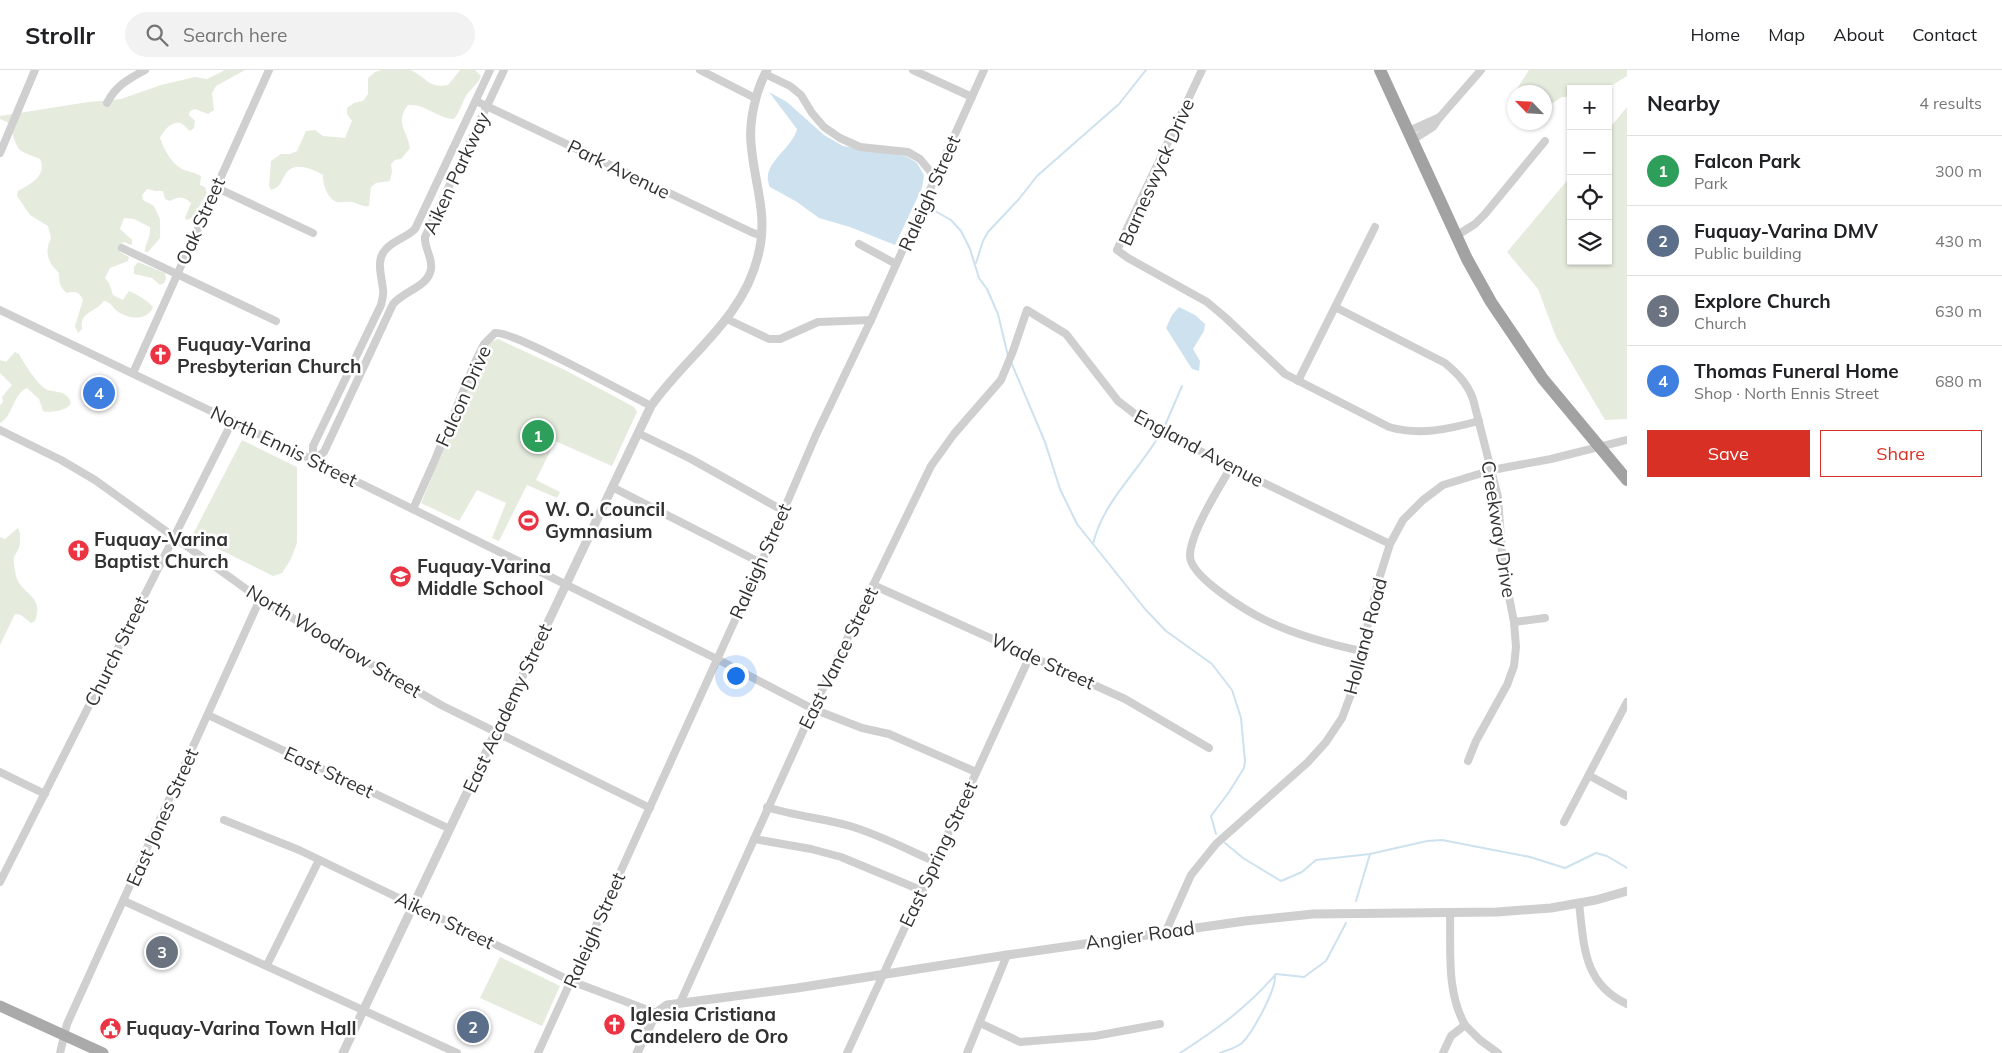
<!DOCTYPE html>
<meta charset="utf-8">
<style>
body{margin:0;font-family:Mulish,sans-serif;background:#f2f2f2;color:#202124}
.controls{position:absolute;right:15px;top:15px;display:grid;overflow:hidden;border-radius:0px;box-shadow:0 1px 4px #0004}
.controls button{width:45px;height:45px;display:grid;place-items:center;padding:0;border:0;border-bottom:1px solid #e0e0e0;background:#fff;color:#202124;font:25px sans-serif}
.compass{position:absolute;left:1507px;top:15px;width:45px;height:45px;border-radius:50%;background:#fff;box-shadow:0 1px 4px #0004;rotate:295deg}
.you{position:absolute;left:735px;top:605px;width:18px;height:18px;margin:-12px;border:4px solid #fff;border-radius:50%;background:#1a73e8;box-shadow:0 0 0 8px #1a73e833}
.badge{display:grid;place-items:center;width:32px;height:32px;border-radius:50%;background:#d93025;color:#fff;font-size:16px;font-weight:700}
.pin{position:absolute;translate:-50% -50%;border:2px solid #fff;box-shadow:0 1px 5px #0006}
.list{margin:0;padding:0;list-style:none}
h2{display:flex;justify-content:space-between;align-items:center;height:65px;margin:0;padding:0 20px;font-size:21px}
h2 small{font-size:16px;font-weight:400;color:#757577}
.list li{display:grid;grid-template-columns:32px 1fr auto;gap:15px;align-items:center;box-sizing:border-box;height:70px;padding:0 20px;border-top:1px solid #e0e0e0}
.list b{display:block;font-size:19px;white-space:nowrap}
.list p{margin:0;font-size:16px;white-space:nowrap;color:#757577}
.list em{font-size:16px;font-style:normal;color:#757577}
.actions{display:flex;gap:10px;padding:15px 20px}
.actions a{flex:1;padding:11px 0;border:1px solid #d93025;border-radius:0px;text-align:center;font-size:18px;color:#d93025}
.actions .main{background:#d93025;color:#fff}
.icon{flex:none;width:28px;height:28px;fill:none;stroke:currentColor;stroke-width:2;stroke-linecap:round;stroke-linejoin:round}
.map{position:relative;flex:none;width:1627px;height:983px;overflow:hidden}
header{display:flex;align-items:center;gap:30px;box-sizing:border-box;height:70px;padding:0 25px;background:#fff;border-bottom:1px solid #e0e0e0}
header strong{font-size:24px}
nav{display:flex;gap:28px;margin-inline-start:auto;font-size:18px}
.search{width:350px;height:45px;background:#f2f2f2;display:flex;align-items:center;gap:12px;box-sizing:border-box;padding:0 18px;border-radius:28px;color:#757577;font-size:19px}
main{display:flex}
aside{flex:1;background:#fff}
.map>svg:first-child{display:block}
.green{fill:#e5ecde}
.water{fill:#cde2ee}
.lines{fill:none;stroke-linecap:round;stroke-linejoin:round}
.stream{stroke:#cde2ee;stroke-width:2}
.minor{stroke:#cfcfcf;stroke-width:8}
.tertiary{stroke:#cfcfcf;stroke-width:9}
.primary{stroke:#aaa;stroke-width:11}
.trunk{stroke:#a2a2a2;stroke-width:12}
.labels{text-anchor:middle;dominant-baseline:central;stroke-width:5;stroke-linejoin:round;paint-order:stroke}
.street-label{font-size:19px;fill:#323232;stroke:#fff}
.poi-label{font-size:19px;font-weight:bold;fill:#323232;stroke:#fff;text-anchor:start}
</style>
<header>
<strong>Strollr</strong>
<div class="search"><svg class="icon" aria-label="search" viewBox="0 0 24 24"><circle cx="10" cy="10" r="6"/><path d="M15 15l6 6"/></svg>Search here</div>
<nav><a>Home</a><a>Map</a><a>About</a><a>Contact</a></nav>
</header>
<main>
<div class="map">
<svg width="1627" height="983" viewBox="0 0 1627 983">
<rect width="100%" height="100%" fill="#fff"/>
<g class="green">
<path d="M225,0H245L216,16L212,23L214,40L208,44L195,39L190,41L189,45L195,51L194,58L190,61C187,59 184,54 180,53C171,51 163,61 160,68C164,79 171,93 182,99C188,102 195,102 201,106L200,115L205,117L207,123L193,147L187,150L185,148L191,133C183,126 179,126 170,131L165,129L163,121H155L147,119L142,125L143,130L154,136L160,149V168L148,182H145C144,175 151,168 150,157L134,149L124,148L120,159L132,170V174L131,175L124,172L121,174L120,182L129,187L128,191L110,198L105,208L109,213L113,225L123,230L129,221C138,225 147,230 153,237C147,252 128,249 117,241C112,237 111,232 104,231C96,242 79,242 82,259L78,263L75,256L83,230C79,222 76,221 67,223C60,218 59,212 59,203C48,193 44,182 51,168L48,156L30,145L17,126L18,121C31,114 47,106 40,89C34,86 25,84 20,80C15,76 12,60 9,53L0,49V46L88,32L121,29L161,15L195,7L207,9Z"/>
<path d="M382,0C389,0 403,0 410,0C426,6 428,19 448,15L460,0H475L481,6C478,14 473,17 468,23C462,31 461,41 454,49C436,48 427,34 408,35C394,53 408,61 410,78L401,89L395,90L391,94L392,101L390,111L376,113L371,117L369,136C362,137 359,134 353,132C348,131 342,133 337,132C328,130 322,113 323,105C312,99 296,91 286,103C281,111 281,117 271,120L269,116L271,91L281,84H290L297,81L306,61L315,60L323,66L345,68L352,51L347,44V38L354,33L363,31L368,24V8L375,2Z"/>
<polygon points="1529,0 1627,0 1627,6 1606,19 1571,19 1571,27 1562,27 1545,38 1544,22 1515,22"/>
<polygon points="1627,37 1627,349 1605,350 1556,267 1538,219 1507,182 1571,106 1571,191 1608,191 1608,60"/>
<polygon points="138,192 165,203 166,209 164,213 160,215 152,208 134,204 134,197"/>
<polygon points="498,269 565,300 634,337 637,342 612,396 555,371 536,410 560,422 557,428 527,415 499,471 492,468 506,433 477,420 459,451 421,433 479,293 489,273"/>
<path d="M15,282L19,284C24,293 38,316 48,320C54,322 62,321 67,326C81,339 50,344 43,341L39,329L27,318C13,324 13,346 0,353V335L3,332L2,327L12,315L0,303V290L6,292Z"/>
<polygon points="242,370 297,397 297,473 291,489 282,503 273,506 192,466"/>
<path d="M18,458C21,462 21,475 18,480C17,482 15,484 14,487C13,492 15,500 16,506C21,525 45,525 35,551L31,553L21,545L15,544L0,575V467L5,469Z"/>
<polygon points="500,887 560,916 542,956 480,928"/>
</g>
<g class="water">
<path d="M769,22L787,32L824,65L843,76L906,86L917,93L924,105L922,118L895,175L850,157L819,148L797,132L770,117C759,94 793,79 797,59Z"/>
<polygon points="1179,237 1195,245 1205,254 1204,261 1193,279 1200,291 1199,301 1192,299 1166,258 1172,245"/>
</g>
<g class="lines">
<g class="stream">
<polyline points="926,136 951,150 961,161 970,179 979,208 987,219 998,244 1008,286"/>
<polyline points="976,193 983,171 988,162 1019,129 1037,106 1119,34 1146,0"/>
<polyline points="1011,292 1045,372 1060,419 1077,454 1145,539 1166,561 1212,594 1232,620 1241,648 1245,691 1244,698 1229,722 1211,746 1216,764"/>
<polyline points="1163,360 1182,316"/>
<path d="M1093,474C1103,431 1139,401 1160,364"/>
<polyline points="1225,773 1243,788 1281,811 1302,802 1316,790 1370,784 1427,771 1442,770 1530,787 1565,798 1596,783 1607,786 1627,798"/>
<polyline points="1356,831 1370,784"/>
<path d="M1180,983C1216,960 1248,937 1276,904L1304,907L1326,891L1346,853"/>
<path d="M1220,983C1227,980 1236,978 1242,973C1253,962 1276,920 1275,906"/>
</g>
<g class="minor">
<polyline points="700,0 755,28"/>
<polyline points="913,0 972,27"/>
<path d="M1202,0L1117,180L1128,188L1207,232L1226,248L1285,304L1389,357C1420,366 1449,359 1479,351"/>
<polyline points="765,4 790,16 801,25 812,43 824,57 840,68 860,77 908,82 920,89 935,107"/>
<polyline points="476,31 751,162 762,166"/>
<path d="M107,33C116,15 129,9 145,0"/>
<polyline points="1407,62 1440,47"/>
<polyline points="1411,71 1433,57 1440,47 1481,0"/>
<polyline points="0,83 35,0"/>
<polyline points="215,117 313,163"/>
<polyline points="1456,166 1475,154 1485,144 1545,71"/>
<polyline points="859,174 896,194"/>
<polyline points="122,178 276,251"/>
<path d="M1335,237L1445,293C1458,304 1467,313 1473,329L1498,427L1503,496L1514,552L1516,577L1514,596L1507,615L1476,671L1468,691"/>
<polyline points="0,240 313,390 717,589 813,639 862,658 889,664 976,702"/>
<polyline points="727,249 769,269 780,269 818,252 871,250"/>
<polyline points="133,303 269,0"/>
<polyline points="1298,311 1375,157"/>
<polyline points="0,360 61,390 95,410 260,529 441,635 650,738"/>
<polyline points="638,363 691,389 782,440"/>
<path d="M313,390L324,382L393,234C405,220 428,217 431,199C433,188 424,178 425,167L504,0"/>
<path d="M313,390V376L381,235C382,230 384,225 383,220C382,206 375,190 386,179C394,170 406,168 415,159L490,0"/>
<path d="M1231,397C1219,418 1190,463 1190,486C1190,507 1248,542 1267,551C1296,565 1329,574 1361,581"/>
<polyline points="612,417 761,493"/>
<path d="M413,439L434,392L476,290L484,274L495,263C511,260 629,325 651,336"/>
<polyline points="873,515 1125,629 1209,678"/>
<polyline points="1514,552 1545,548"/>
<polyline points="208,645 450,759"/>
<polyline points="0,702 45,724"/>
<polyline points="1590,706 1627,726"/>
<path d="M767,737C794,746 823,748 850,756C880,765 908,780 936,792"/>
<polyline points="224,750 299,780 571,911 656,943"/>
<polyline points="1564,752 1627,632"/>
<polyline points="754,769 811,779 841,787 923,821"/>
<polyline points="0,812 233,350"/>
<polyline points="124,831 457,983"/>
<path d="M1579,833C1584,875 1583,914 1627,934"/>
<polyline points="1166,861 1191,805 1216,774 1308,692 1326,672 1342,648 1351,624 1378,512 1390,474 1403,450 1423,430 1443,415 1492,400 1551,389 1627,370"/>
<polyline points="267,895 319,790"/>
<polyline points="680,933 813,639 931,396 954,364 1001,310 1013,281 1027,240 1066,264 1118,331 1148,354 1231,397 1390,474"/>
<polyline points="980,953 1020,972 1095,966 1160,954"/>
<polyline points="1465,955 1480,970 1498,983"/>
<polyline points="60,983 67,954 260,529"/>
<polyline points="538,983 761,493 816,365 871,250 984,0"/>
<polyline points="847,983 1030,586"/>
<polyline points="967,983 1007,885"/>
<path d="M1443,983L1451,966L1465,955C1446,921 1451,880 1450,843"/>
</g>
<g class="tertiary">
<path d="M343,983L651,336C686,286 743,249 758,186C769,144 754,114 751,73C749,50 756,20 767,0"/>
<polyline points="637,983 656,943 667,935 797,918 1007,885 1245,851 1313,844 1497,842 1551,838 1596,830 1627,821"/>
</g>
<polyline class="primary" points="0,936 103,983"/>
<polyline class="trunk" points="1380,0 1467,189 1491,232 1543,309 1627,410"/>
</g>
<defs>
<symbol id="church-disc" viewBox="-11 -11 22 22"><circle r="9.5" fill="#eb3343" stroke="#fff"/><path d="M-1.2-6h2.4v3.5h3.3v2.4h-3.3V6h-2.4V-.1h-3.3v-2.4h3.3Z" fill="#fff"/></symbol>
<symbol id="stadium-disc" viewBox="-11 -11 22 22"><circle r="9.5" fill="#eb3343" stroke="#fff"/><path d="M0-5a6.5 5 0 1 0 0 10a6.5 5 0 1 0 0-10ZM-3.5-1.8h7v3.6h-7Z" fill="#fff"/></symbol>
<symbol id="school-disc" viewBox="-11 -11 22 22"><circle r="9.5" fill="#eb3343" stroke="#fff"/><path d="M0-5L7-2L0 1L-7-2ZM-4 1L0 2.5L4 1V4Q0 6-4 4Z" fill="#fff"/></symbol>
<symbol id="civic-disc" viewBox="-11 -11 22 22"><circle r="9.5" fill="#eb3343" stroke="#fff"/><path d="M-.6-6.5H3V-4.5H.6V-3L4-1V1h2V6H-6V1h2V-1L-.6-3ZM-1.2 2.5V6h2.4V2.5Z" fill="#fff"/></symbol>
</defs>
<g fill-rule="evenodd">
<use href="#church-disc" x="148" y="272" width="25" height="25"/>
<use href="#stadium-disc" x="516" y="438" width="25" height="25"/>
<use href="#church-disc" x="66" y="468" width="25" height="25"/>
<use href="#school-disc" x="388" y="494" width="25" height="25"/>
<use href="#church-disc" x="602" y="942" width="25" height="25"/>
<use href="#civic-disc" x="98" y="946" width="25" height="25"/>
</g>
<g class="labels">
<g class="street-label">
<text transform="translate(619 99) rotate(26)">Park Avenue</text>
<text transform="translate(1156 102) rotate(-66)">Barneswyck Drive</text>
<text transform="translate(456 103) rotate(-65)">Aiken Parkway</text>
<text transform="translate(929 123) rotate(-66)">Raleigh Street</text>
<text transform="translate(200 151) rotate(-66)">Oak Street</text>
<text transform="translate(463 326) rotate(-66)">Falcon Drive</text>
<text transform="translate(284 376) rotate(26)">North Ennis Street</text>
<text transform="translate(1199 378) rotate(28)">England Avenue</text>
<text transform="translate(1499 459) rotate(81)">Creekway Drive</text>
<text transform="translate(760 491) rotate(-66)">Raleigh Street</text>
<text transform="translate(1365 566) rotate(-75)">Holland Road</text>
<text transform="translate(334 571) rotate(31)">North Woodrow Street</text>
<text transform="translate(116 581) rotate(-64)">Church Street</text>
<text transform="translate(838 588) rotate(-64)">East Vance Street</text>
<text transform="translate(1043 591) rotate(24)">Wade Street</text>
<text transform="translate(507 638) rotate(-65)">East Academy Street</text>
<text transform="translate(329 702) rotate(25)">East Street</text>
<text transform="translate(162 747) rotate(-66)">East Jones Street</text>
<text transform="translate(938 784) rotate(-65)">East Spring Street</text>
<text transform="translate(445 850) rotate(26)">Aiken Street</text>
<text transform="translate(594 860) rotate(-66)">Raleigh Street</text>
<text transform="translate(1140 865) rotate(-8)">Angier Road</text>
</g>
<g class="poi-label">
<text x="177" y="274">Fuquay-Varina<tspan x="177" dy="22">Presbyterian Church</tspan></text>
<text x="545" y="439">W. O. Council<tspan x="545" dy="22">Gymnasium</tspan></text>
<text x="94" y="469">Fuquay-Varina<tspan x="94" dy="22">Baptist Church</tspan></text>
<text x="417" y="496">Fuquay-Varina<tspan x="417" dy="22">Middle School</tspan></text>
<text x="630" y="944">Iglesia Cristiana<tspan x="630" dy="22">Candelero de Oro</tspan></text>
<text x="126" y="958">Fuquay-Varina Town Hall</text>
</g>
</g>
</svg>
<div class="controls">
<button>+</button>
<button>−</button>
<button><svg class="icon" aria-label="locate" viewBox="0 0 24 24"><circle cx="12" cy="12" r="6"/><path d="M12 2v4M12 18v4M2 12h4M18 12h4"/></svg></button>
<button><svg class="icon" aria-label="layers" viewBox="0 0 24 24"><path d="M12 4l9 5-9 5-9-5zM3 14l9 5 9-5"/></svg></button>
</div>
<svg class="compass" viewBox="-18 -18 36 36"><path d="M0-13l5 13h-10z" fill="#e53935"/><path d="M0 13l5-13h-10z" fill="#757577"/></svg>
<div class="you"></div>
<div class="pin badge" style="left:538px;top:366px;background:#2e9e5b">1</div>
<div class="pin badge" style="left:473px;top:957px;background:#5c6f8a">2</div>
<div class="pin badge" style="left:162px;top:882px;background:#6b7280">3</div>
<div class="pin badge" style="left:99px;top:323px;background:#3f7fe0">4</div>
</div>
<aside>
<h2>Nearby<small>4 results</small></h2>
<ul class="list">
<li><span class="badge" style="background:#2e9e5b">1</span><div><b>Falcon Park</b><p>Park</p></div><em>300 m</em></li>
<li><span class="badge" style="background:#5c6f8a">2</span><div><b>Fuquay-Varina DMV</b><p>Public building</p></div><em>430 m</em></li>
<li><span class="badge" style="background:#6b7280">3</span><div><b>Explore Church</b><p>Church</p></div><em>630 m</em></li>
<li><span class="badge" style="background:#3f7fe0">4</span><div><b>Thomas Funeral Home</b><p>Shop · North Ennis Street</p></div><em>680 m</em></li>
</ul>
<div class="actions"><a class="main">Save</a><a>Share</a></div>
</aside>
</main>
